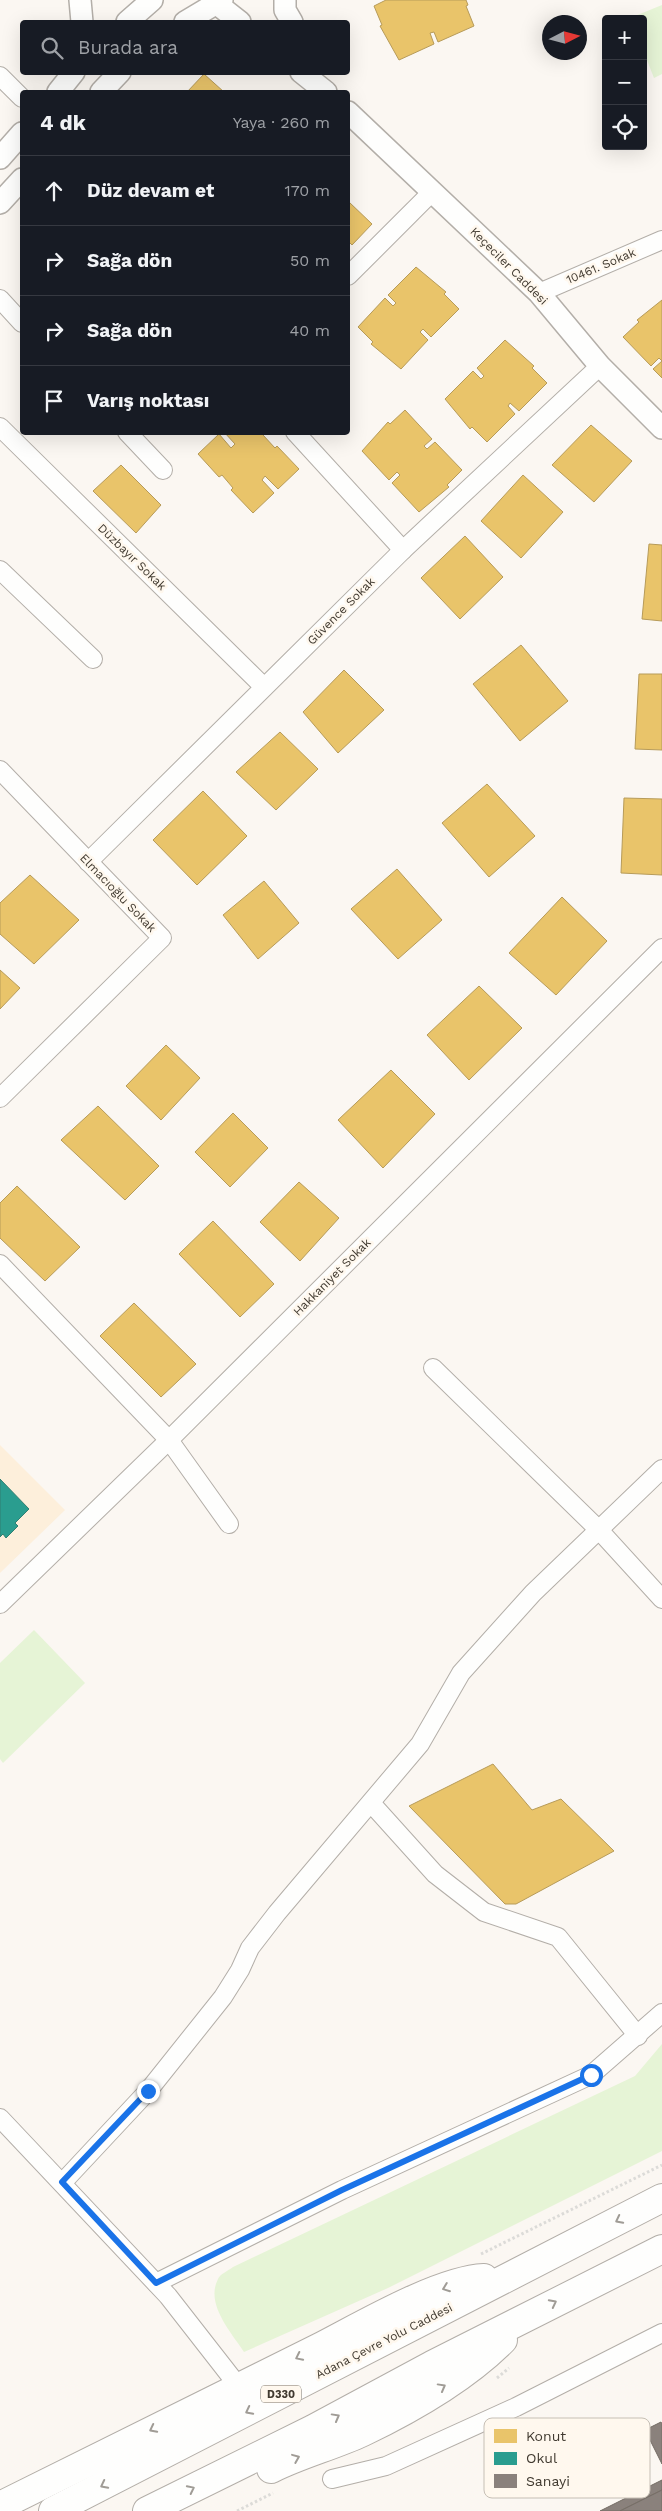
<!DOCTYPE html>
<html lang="tr">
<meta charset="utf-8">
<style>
body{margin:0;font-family:"Work Sans",sans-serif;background:#20242c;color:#f1f3f6}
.controls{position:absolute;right:15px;top:15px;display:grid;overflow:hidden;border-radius:5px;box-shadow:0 5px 20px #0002}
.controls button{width:45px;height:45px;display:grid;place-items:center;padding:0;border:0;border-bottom:1px solid #363941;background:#171b24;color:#f1f3f6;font:25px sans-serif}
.compass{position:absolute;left:542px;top:15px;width:45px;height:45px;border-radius:50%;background:#171b24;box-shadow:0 5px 20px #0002;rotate:84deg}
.stop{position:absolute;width:15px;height:15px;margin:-11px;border:4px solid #1a73e8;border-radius:50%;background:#fff}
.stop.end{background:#1a73e8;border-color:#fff;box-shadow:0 1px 5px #0008}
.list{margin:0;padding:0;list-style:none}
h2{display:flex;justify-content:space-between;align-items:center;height:65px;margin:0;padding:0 20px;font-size:21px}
h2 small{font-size:16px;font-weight:400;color:#9ea1a6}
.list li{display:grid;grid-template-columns:32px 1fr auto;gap:15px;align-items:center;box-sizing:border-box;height:70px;padding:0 20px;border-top:1px solid #363941}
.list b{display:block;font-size:19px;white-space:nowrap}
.list em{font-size:16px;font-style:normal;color:#9ea1a6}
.icon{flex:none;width:28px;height:28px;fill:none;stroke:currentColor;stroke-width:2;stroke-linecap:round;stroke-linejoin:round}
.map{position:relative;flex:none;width:662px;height:2511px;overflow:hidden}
.search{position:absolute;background:#171b24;box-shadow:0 5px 20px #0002;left:20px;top:20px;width:330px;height:55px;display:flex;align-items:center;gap:12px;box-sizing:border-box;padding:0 18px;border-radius:5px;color:#9ea1a6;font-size:19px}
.panel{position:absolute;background:#171b24;box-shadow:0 5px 20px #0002;left:20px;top:90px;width:330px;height:345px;border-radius:5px}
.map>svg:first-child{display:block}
.built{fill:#fdefdb}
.green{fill:#e6f4d6}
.homes{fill:#e9c46a;stroke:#b79b59}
.schools{fill:#2a9d8f;stroke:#317f72}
.industry{fill:#8a817c;stroke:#746c65}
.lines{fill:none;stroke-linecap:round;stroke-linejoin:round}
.minor-casing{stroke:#b3aea8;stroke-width:20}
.tertiary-casing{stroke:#b3aea8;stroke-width:24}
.trunk-casing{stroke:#b3aea8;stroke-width:30}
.path{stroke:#dcdbd8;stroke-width:3;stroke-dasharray:2.5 2.5;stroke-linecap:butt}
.minor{stroke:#fefefd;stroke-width:18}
.tertiary{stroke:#fefefd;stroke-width:21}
.trunk{stroke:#fefefd;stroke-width:28}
.oneway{stroke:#a09c96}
.route{stroke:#1a73e8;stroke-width:6}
.labels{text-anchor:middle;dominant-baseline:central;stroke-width:5;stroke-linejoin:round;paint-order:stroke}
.shield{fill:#fff8ee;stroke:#7a7369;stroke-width:1}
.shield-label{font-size:11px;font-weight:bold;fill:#413a30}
.street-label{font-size:12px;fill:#413a30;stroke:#fff8ee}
.key{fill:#fff8ee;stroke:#c6bfb5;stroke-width:1}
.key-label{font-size:14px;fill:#413a30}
</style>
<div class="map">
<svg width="662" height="2511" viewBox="0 0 662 2511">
<rect width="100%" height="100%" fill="#fbf7f2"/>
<polygon class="built" points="0,1445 65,1510 0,1573"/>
<g class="green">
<polygon points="662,5 662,74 654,78 643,50 643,19 630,18"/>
<polygon points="34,1630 85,1683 3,1763 0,1759 0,1663"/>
<path d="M662,2044V2151L388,2288L244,2352C231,2332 205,2304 218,2279C220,2274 228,2271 233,2267L635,2076Z"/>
</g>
<g class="homes">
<polygon points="386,0 466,0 468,5 466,6 474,26 438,42 434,32 430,33 434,44 399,60 380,26 382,25 374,6"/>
<polygon points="204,74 224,92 187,92"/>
<polygon points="349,202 372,224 352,245 348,241"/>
<polygon points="416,267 446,292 444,294 459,309 431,337 423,329 420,332 428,340 401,369 371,344 373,342 358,327 385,298 393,306 396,303 388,295"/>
<polygon points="662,300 662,378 653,369 662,361 659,358 651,366 623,337 639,322 637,320"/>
<polygon points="505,340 534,366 532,368 547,383 519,411 510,403 508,406 515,414 487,442 472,427 470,429 445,399 473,371 481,379 484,376 477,368"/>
<polygon points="405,410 432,439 424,446 427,449 435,442 462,470 447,485 449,487 419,512 392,483 400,475 397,472 389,480 362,451 388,422 390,424"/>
<polygon points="591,425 632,461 594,502 552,465"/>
<polygon points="224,432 265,432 263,435 275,448 277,446 299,469 278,489 265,476 262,480 274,493 253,513 231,490 233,488 222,475 219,477 198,454 219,434 231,448 235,444"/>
<polygon points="121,465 161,505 136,533 93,491"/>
<polygon points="523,475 563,512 521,558 481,521"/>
<polygon points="465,536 503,577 460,619 421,578"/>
<polygon points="649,544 662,545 662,621 642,619"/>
<polygon points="521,645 568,701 520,741 473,684"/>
<polygon points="344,670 384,710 338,753 303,712"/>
<polygon points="639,674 662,674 662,750 635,749"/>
<polygon points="280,732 318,769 276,810 236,772"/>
<polygon points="487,784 535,836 489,877 442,823"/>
<polygon points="203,791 247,836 197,885 153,840"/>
<polygon points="624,798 662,799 662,875 621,873"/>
<polygon points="397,869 442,920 398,959 351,909"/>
<polygon points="30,875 79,920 34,964 0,934 0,903"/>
<polygon points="264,881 299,923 258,959 223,915"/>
<polygon points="562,897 607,941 556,995 509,953"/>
<polygon points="0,970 20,988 0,1009"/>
<polygon points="479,986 522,1028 469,1080 427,1035"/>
<polygon points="166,1045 200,1078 161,1120 126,1086"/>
<polygon points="391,1070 435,1114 383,1168 338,1120"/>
<polygon points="98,1106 159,1166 125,1200 61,1140"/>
<polygon points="233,1113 268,1148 230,1187 195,1152"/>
<polygon points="299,1182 339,1218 300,1261 260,1222"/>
<polygon points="17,1186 80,1247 45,1281 0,1238 0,1203"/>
<polygon points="213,1221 274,1284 240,1317 179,1254"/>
<polygon points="134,1303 196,1364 161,1397 100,1336"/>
<polygon points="493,1764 532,1810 561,1799 614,1851 516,1904 505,1904 409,1806"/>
</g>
<polygon class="schools" points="0,1479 29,1509 15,1523 18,1526 6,1538 3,1534 0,1537"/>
<g class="industry">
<polygon points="661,2422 662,2424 662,2464 645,2430"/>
<polygon points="662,2480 662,2490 620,2511 600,2511"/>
<polygon points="662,2490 662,2511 620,2511"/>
</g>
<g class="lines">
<defs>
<g id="minor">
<polyline points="0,76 22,98"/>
<polyline points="348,276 433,191"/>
<polyline points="539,293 662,240"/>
<polyline points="0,299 22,323"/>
<polyline points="0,427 264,687"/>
<polyline points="127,432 163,470"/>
<polyline points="295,432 403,550"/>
<polyline points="0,570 93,659"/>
<polyline points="0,770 162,938 0,1098"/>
<polyline points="88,862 403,550 600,366"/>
<polyline points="0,1264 169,1440 229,1524"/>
<polyline points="433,1368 599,1530 662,1599"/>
<polyline points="0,1604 169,1440 662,948"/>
<polyline points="371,1803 435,1874 484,1912 558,1937 638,2036"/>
<polyline points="0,2118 168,2296 239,2387"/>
<polyline points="63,2182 148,2091 223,1997 240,1970 250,1948 277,1913 420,1744 461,1673 533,1593 662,1469"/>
<polyline points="156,2283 342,2190 591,2075 662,2013"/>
<polyline points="332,2479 386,2466 516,2407 662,2333"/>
</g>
<g id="tertiary">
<polyline points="80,0 82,22"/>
<polyline points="212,0 240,22"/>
<polyline points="285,0 285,10 292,22"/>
<polyline points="127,22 152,0"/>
<polyline points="185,22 222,0"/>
<polyline points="301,72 326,92"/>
<polyline points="58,92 74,72"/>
<polyline points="101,92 120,72"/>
<polyline points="348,112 539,293 600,366 662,428"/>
<polyline points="0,158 22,133"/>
<polyline points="0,203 22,179"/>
</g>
<g id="trunk">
<path d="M271,2469C301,2454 333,2446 363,2432C411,2409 465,2378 503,2340"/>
<path d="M0,2506C107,2453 213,2400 320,2347C361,2326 439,2280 484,2278"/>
<polyline points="53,2511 662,2198"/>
<polyline points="147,2511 313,2429 432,2365 662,2249"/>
</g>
</defs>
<use href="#minor" class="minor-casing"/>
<use href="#tertiary" class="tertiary-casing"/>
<use href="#trunk" class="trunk-casing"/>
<g class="path">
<polyline points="481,2254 662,2165"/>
<polyline points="497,2378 509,2368"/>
<polyline points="237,2511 273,2493"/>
</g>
<use href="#minor" class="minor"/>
<use href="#tertiary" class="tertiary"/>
<use href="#trunk" class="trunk"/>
</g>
<defs><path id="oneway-chevron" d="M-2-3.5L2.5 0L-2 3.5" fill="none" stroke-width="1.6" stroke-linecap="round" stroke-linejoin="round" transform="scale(1.25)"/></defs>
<g class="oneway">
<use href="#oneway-chevron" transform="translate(619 2220) rotate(153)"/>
<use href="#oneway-chevron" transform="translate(446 2288) rotate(159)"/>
<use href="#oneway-chevron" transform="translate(553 2303) rotate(-27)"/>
<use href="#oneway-chevron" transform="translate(299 2357) rotate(154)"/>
<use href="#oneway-chevron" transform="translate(442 2387) rotate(-29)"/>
<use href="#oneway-chevron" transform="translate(249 2411) rotate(153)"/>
<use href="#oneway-chevron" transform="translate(336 2417) rotate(-29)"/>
<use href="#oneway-chevron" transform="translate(153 2429) rotate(153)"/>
<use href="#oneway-chevron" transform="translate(296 2458) rotate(-22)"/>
<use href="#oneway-chevron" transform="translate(104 2485) rotate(153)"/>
<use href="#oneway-chevron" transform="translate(191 2489) rotate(-26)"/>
</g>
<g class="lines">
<polyline class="route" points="148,2091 62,2182 156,2283 342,2190 591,2075"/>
</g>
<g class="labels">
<rect class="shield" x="261" y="2385.5" width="40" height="17" rx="4"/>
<g class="shield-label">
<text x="281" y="2394">D330</text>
</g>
<g class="street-label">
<text transform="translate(509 266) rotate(45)">Keçeciler Caddesi</text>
<text transform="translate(601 266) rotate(-23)">10461. Sokak</text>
<text transform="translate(132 557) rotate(44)">Düzbayır Sokak</text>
<text transform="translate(341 611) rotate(-45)">Güvence Sokak</text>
<text transform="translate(118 893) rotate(46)">Elmacıoğlu Sokak</text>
<text transform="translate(332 1277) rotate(-45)">Hakkaniyet Sokak</text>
<text transform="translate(384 2341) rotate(-27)">Adana Çevre Yolu Caddesi</text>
</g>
</g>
<rect x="484" y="2418" width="166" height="80" rx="8" class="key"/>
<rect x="494" y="2429" width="23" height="14" fill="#e9c46a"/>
<rect x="494" y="2452" width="23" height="13" fill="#2a9d8f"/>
<rect x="494" y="2474" width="23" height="14" fill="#8a817c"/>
<g class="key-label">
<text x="526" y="2441">Konut</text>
<text x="526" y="2463">Okul</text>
<text x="526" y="2486">Sanayi</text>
</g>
</svg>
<div class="controls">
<button>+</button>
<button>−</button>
<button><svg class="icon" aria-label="locate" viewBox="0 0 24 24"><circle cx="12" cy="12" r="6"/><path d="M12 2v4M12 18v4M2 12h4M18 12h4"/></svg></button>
</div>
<svg class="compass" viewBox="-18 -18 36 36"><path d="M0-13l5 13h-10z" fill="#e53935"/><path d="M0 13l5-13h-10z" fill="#9ea1a6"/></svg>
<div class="stop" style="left:591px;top:2075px"></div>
<div class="stop end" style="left:148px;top:2091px"></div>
<div class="search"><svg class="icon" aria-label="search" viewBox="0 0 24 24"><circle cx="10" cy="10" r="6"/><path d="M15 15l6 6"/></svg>Burada ara</div>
<section class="panel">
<h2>4 dk<small>Yaya · 260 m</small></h2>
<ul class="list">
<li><svg class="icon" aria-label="ahead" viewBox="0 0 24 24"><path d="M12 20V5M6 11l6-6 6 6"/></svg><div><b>Düz devam et</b></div><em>170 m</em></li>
<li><svg class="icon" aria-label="right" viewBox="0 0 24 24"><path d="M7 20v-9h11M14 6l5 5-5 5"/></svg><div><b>Sağa dön</b></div><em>50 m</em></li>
<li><svg class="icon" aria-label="right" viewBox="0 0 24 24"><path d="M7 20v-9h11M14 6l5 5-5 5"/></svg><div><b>Sağa dön</b></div><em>40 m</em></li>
<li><svg class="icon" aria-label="arrive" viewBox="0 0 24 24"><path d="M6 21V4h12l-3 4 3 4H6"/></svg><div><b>Varış noktası</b></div></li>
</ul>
</section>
</div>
